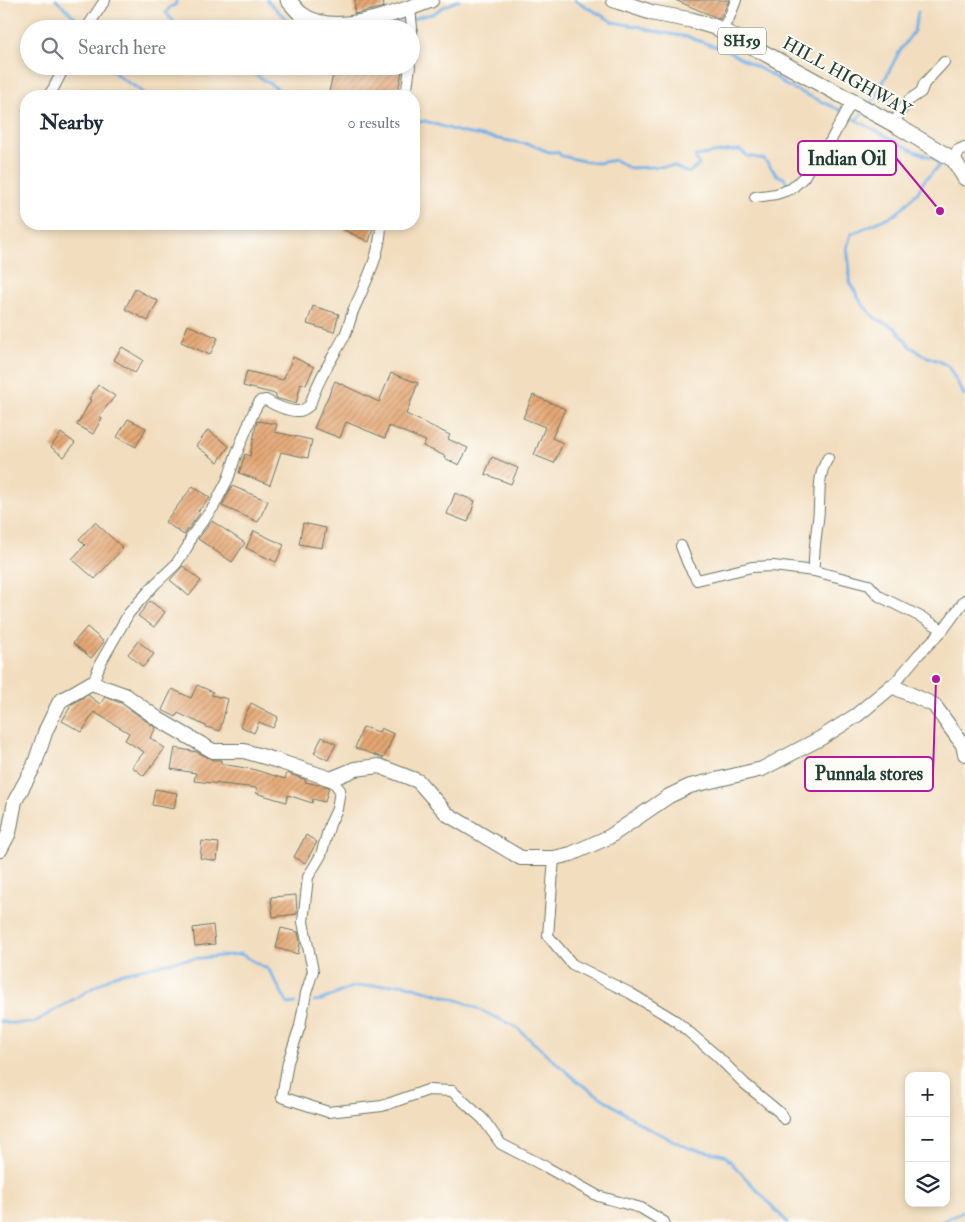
<!DOCTYPE html>
<meta charset="utf-8">
<style>
body{margin:0;font-family:"IM FELL Double Pica",serif;background:#f2f2f3;color:#1f2937}
.controls{position:absolute;right:15px;bottom:15px;display:grid;overflow:hidden;border-radius:10px;box-shadow:0 2px 8px #0003}
.controls button{width:45px;height:45px;display:grid;place-items:center;padding:0;border:0;border-bottom:1px solid #e0e1e3;background:#fff;color:#1f2937;font:25px sans-serif}
.list{margin:0;padding:0;list-style:none}
h2{display:flex;justify-content:space-between;align-items:center;height:65px;margin:0;padding:0 20px;font-size:21px}
h2 small{font-size:16px;font-weight:400;color:#747a83}
.icon{flex:none;width:28px;height:28px;fill:none;stroke:currentColor;stroke-width:2;stroke-linecap:round;stroke-linejoin:round}
.map{position:relative;flex:none;width:965px;height:1222px;overflow:hidden}
.search{position:absolute;background:#fff;box-shadow:0 2px 8px #0003;left:20px;top:20px;width:400px;height:55px;display:flex;align-items:center;gap:12px;box-sizing:border-box;padding:0 18px;border-radius:28px;color:#747a83;font-size:19px}
.panel{position:absolute;background:#fff;box-shadow:0 2px 8px #0003;left:20px;top:90px;width:400px;height:140px;border-radius:20px}
.map>svg:first-child{display:block}
.lines{fill:none;stroke-linecap:round;stroke-linejoin:round}
.stream{stroke:#76b1e7;stroke-width:3}
.building{fill:url(#building-hatch)}
.minor-casing{stroke:#697564;stroke-width:12}
.tertiary-casing{stroke:#697564;stroke-width:14}
.secondary-casing{stroke:#697564;stroke-width:16}
.primary-casing{stroke:#697564;stroke-width:17}
.minor{stroke:#fff;stroke-width:10}
.tertiary{stroke:#fff;stroke-width:12}
.secondary{stroke:#fff;stroke-width:14}
.primary{stroke:#fff;stroke-width:15}
.labels{text-anchor:middle;dominant-baseline:central;stroke-width:4;stroke-linejoin:round;paint-order:stroke}
.shield{fill:#fdfcf7;stroke:#62766e;stroke-width:1}
.shield-label{font-size:16px;font-weight:bold;fill:#1f3d34}
.street-label{font-size:18px;fill:#1f3d34;stroke:#fdfcf7}
.leader{fill:none;stroke:#b5179e;stroke-width:2}
.callout-dot{fill:#b5179e;stroke:#fdfcf7;stroke-width:2}
.callout{fill:#fdfcf7;stroke:#b5179e;stroke-width:2}
.callout-label{font-size:19px;text-anchor:middle;font-weight:bold;fill:#1f3d34}
</style>
<div class="map">
<svg width="965" height="1222" viewBox="0 0 965 1222">
<defs>
<pattern id="building-hatch" width="6" height="6" patternUnits="userSpaceOnUse" patternTransform="scale(1.25)"><rect width="6" height="6" fill="#e5a774"/><path d="M-1 1l2-2M0 6l6-6M5 7l2-2" fill="none" stroke="#b98960"/></pattern>
</defs>
<rect width="100%" height="100%" fill="#fdfcf7"/>
<filter id="ink" filterUnits="userSpaceOnUse"><feTurbulence type="fractalNoise" baseFrequency=".02" numOctaves="2"/><feDisplacementMap in="SourceGraphic" scale="10" xChannelSelector="R" yChannelSelector="G"/><feConvolveMatrix kernelMatrix="1 2 1 2 8 2 1 2 1" color-interpolation-filters="sRGB"/></filter>
<filter id="wash" filterUnits="userSpaceOnUse"><feTurbulence type="fractalNoise" baseFrequency=".0096" numOctaves="4" result="noise"/><feDisplacementMap in="SourceGraphic" scale="20" xChannelSelector="R" yChannelSelector="G"/><feGaussianBlur stdDeviation="1.12" result="paint"/><feColorMatrix in="noise" values="0 0 0 0 0 0 0 0 0 0 0 0 0 0 0 0 0 1.4 0 .05"/><feComposite in="paint" operator="in"/></filter>
<g filter="url(#wash)">
<rect width="100%" height="100%" fill="#f2ddbe"/>
<g class="lines">
<g class="stream">
<polyline points="56,0 82,24"/>
<polyline points="177,0 175,5 170,7 166,13 178,27 182,23 188,29"/>
<polyline points="267,0 291,24 302,29"/>
<polyline points="575,0 613,22 641,27 653,31 688,37 728,51 775,77 787,86 840,110 856,120 863,112"/>
<polyline points="384,29 422,16 433,14 443,7 459,0"/>
<path d="M109,66C120,82 134,83 147,96"/>
<polyline points="233,66 256,75 283,92 313,96"/>
<polyline points="869,105 875,98 899,52 914,31 918,12"/>
<polyline points="856,120 912,150 933,158 940,165 924,181 918,192 896,214 851,234 847,248 850,271 849,281 862,304 875,318 895,328 911,347 925,356 939,361 948,366 965,396"/>
<path d="M414,123L425,121L460,132L532,145L549,152H557L562,156L583,161L598,163L615,160L629,168L674,166L688,173L699,165L695,156C711,154 725,150 740,150L747,156L764,159L777,175L784,178L789,187"/>
<polyline points="314,1001 322,1000 352,987 403,984 461,1001 516,1027 578,1082 647,1128 689,1148 724,1155 787,1222"/>
<polyline points="0,1021 7,1023 33,1023 115,975 180,960 241,954 269,970 288,1004 295,1003"/>
<polyline points="940,1222 965,1211"/>
</g>
</g>
<g id="blocks">
<g class="building">
<polygon points="355,0 383,0 384,7 354,14"/>
<polygon points="675,0 729,0 720,19"/>
<polygon points="335,66 403,66 397,96 328,96"/>
<polygon points="332,224 374,224 369,242"/>
<polygon points="135,289 158,301 148,321 125,309"/>
<polygon points="313,306 339,314 334,332 307,324"/>
<polygon points="188,325 218,338 210,355 181,342"/>
<polygon points="122,347 143,360 135,373 114,360"/>
<polygon points="293,357 314,367 306,385 301,383 296,404 276,398 276,394 243,386 247,371 283,380"/>
<polygon points="391,373 418,383 406,414 450,435 448,439 468,448 459,465 444,458 445,456 423,446 426,441 389,426 385,438 346,422 340,438 314,428 335,381 379,402"/>
<polygon points="98,385 115,396 99,416 102,418 93,434 77,425 91,400 89,399"/>
<polygon points="533,395 565,409 552,438 563,443 554,463 534,455 545,427 523,418"/>
<polygon points="128,419 146,428 136,447 117,437"/>
<polygon points="257,421 277,424 275,432 312,440 308,458 281,452 270,485 239,473 245,454 250,456"/>
<polygon points="208,430 229,446 218,462 196,446"/>
<polygon points="61,433 75,443 64,457 51,447"/>
<polygon points="492,457 518,468 511,484 485,474"/>
<polygon points="193,486 210,498 198,511 200,513 184,535 165,522"/>
<polygon points="232,486 268,501 258,522 222,506"/>
<polygon points="455,493 475,501 468,522 447,514"/>
<polygon points="212,521 245,543 232,562 198,539"/>
<polygon points="95,522 123,548 95,579 72,559 85,545 79,539"/>
<polygon points="303,523 326,528 322,548 299,544"/>
<polygon points="254,531 284,545 276,562 246,548"/>
<polygon points="183,566 201,581 189,596 170,580"/>
<polygon points="150,601 165,612 154,627 138,616"/>
<polygon points="87,627 104,642 91,658 73,643"/>
<polygon points="138,641 154,654 143,667 128,654"/>
<polygon points="197,685 213,692 211,695 228,699 220,731 206,727 206,726 178,713 176,717 162,710 172,689 191,698"/>
<polygon points="88,695 100,704 105,697 121,703 156,728 150,738 165,748 144,776 132,767 144,752 125,740 129,733 94,712 82,732 62,721 72,704"/>
<polygon points="251,703 278,717 273,728 259,722 254,733 240,726"/>
<polygon points="363,727 379,732 381,728 394,734 384,758 355,748"/>
<polygon points="322,737 336,744 328,760 314,753"/>
<polygon points="175,748 197,752 213,760 221,760 221,764 252,769 285,779 287,773 306,780 305,782 329,787 325,802 313,799 312,803 288,795 286,802 256,793 257,788 194,781 196,773 171,769"/>
<polygon points="155,789 177,793 174,809 152,805"/>
<polygon points="306,835 317,842 305,863 294,857"/>
<polygon points="202,841 219,843 217,861 200,858"/>
<polygon points="296,895 297,914 273,917 271,897"/>
<polygon points="213,925 215,944 195,946 193,928"/>
<polygon points="281,928 298,932 300,943 298,954 276,948"/>
</g>
</g>
</g>
<g filter="url(#ink)">
<use href="#blocks" fill-opacity="0" stroke="#697564" stroke-width="1"/>
<g class="lines">
<defs>
<g id="minor">
<polyline points="410,8 412,28 411,59"/>
<polyline points="86,29 105,0"/>
<polyline points="721,30 729,18 736,0"/>
<polyline points="48,96 53,89 65,66"/>
<polyline points="406,96 410,66"/>
<polyline points="894,124 900,112 909,100 921,92 924,84 944,62"/>
<polyline points="755,197 776,194 791,189 804,177 811,164 830,142 852,101"/>
<polyline points="681,546 688,564 697,580 752,567 773,566 814,571 869,585 879,596 925,619 943,630"/>
<path d="M814,571C813,554 816,537 818,520C821,498 816,477 828,458"/>
<path d="M94,684V680L101,662L129,613L156,583L176,564L188,546L191,537L214,506L228,479L236,455L254,411L260,401L266,400C274,405 289,412 299,411C303,411 306,408 310,405C317,381 332,359 344,337C348,329 350,320 353,311C365,284 381,254 381,224"/>
<polyline points="892,686 919,654 943,630 965,600"/>
<polyline points="331,779 340,790 337,809 330,824 321,855 308,877 303,922 313,971 306,993 300,1026 288,1062 282,1097 328,1112 382,1106 428,1090 452,1091 483,1119 501,1144 546,1167 598,1196 641,1208 664,1222"/>
<polyline points="554,858 548,936 572,964 630,993 676,1021 717,1056 745,1084 779,1112 784,1119"/>
</g>
<polyline id="tertiary" points="954,160 958,151 965,148"/>
<polyline id="secondary" points="0,850 9,833 15,801 34,766 46,730 60,701 91,683 125,695 158,719 213,751 244,751 275,760 331,779 355,769 379,766 418,781 447,814 521,858 554,858 571,854 609,837 669,796 690,786 762,769 821,738 857,715 892,686 934,705 963,745 965,754"/>
<g id="primary">
<path d="M288,0C292,4 296,10 301,14C334,39 397,13 431,0"/>
<polyline points="614,0 653,13 691,20 715,27 746,43 899,127 954,160 965,178"/>
</g>
</defs>
<use href="#minor" class="minor-casing"/>
<use href="#tertiary" class="tertiary-casing"/>
<use href="#secondary" class="secondary-casing"/>
<use href="#primary" class="primary-casing"/>
<use href="#minor" class="minor"/>
<use href="#tertiary" class="tertiary"/>
<use href="#secondary" class="secondary"/>
<use href="#primary" class="primary"/>
</g>
</g>
<g class="labels">
<rect class="shield" x="718" y="27.5" width="48" height="27" rx="4"/>
<g class="shield-label">
<text x="742" y="41">SH59</text>
</g>
<g class="street-label">
<text transform="translate(847 77) rotate(29)">HILL HIGHWAY</text>
</g>
</g>
<path class="leader" d="M940 211L896 158M936 679L933 774"/>
<g class="callout-dot">
<circle cx="940" cy="211" r="5"/>
<circle cx="936" cy="679" r="5"/>
</g>
<g class="callout">
<rect x="798" y="141" width="98" height="34" rx="5"/>
<rect x="805" y="757" width="128" height="34" rx="5"/>
</g>
<g class="callout-label">
<text x="847" y="165">Indian Oil</text>
<text x="869" y="780">Punnala stores</text>
</g>
</svg>
<div class="controls">
<button>+</button>
<button>−</button>
<button><svg class="icon" aria-label="layers" viewBox="0 0 24 24"><path d="M12 4l9 5-9 5-9-5zM3 14l9 5 9-5"/></svg></button>
</div>
<div class="search"><svg class="icon" aria-label="search" viewBox="0 0 24 24"><circle cx="10" cy="10" r="6"/><path d="M15 15l6 6"/></svg>Search here</div>
<section class="panel">
<h2>Nearby<small>0 results</small></h2>
<ul class="list">
</ul>
</section>
</div>
